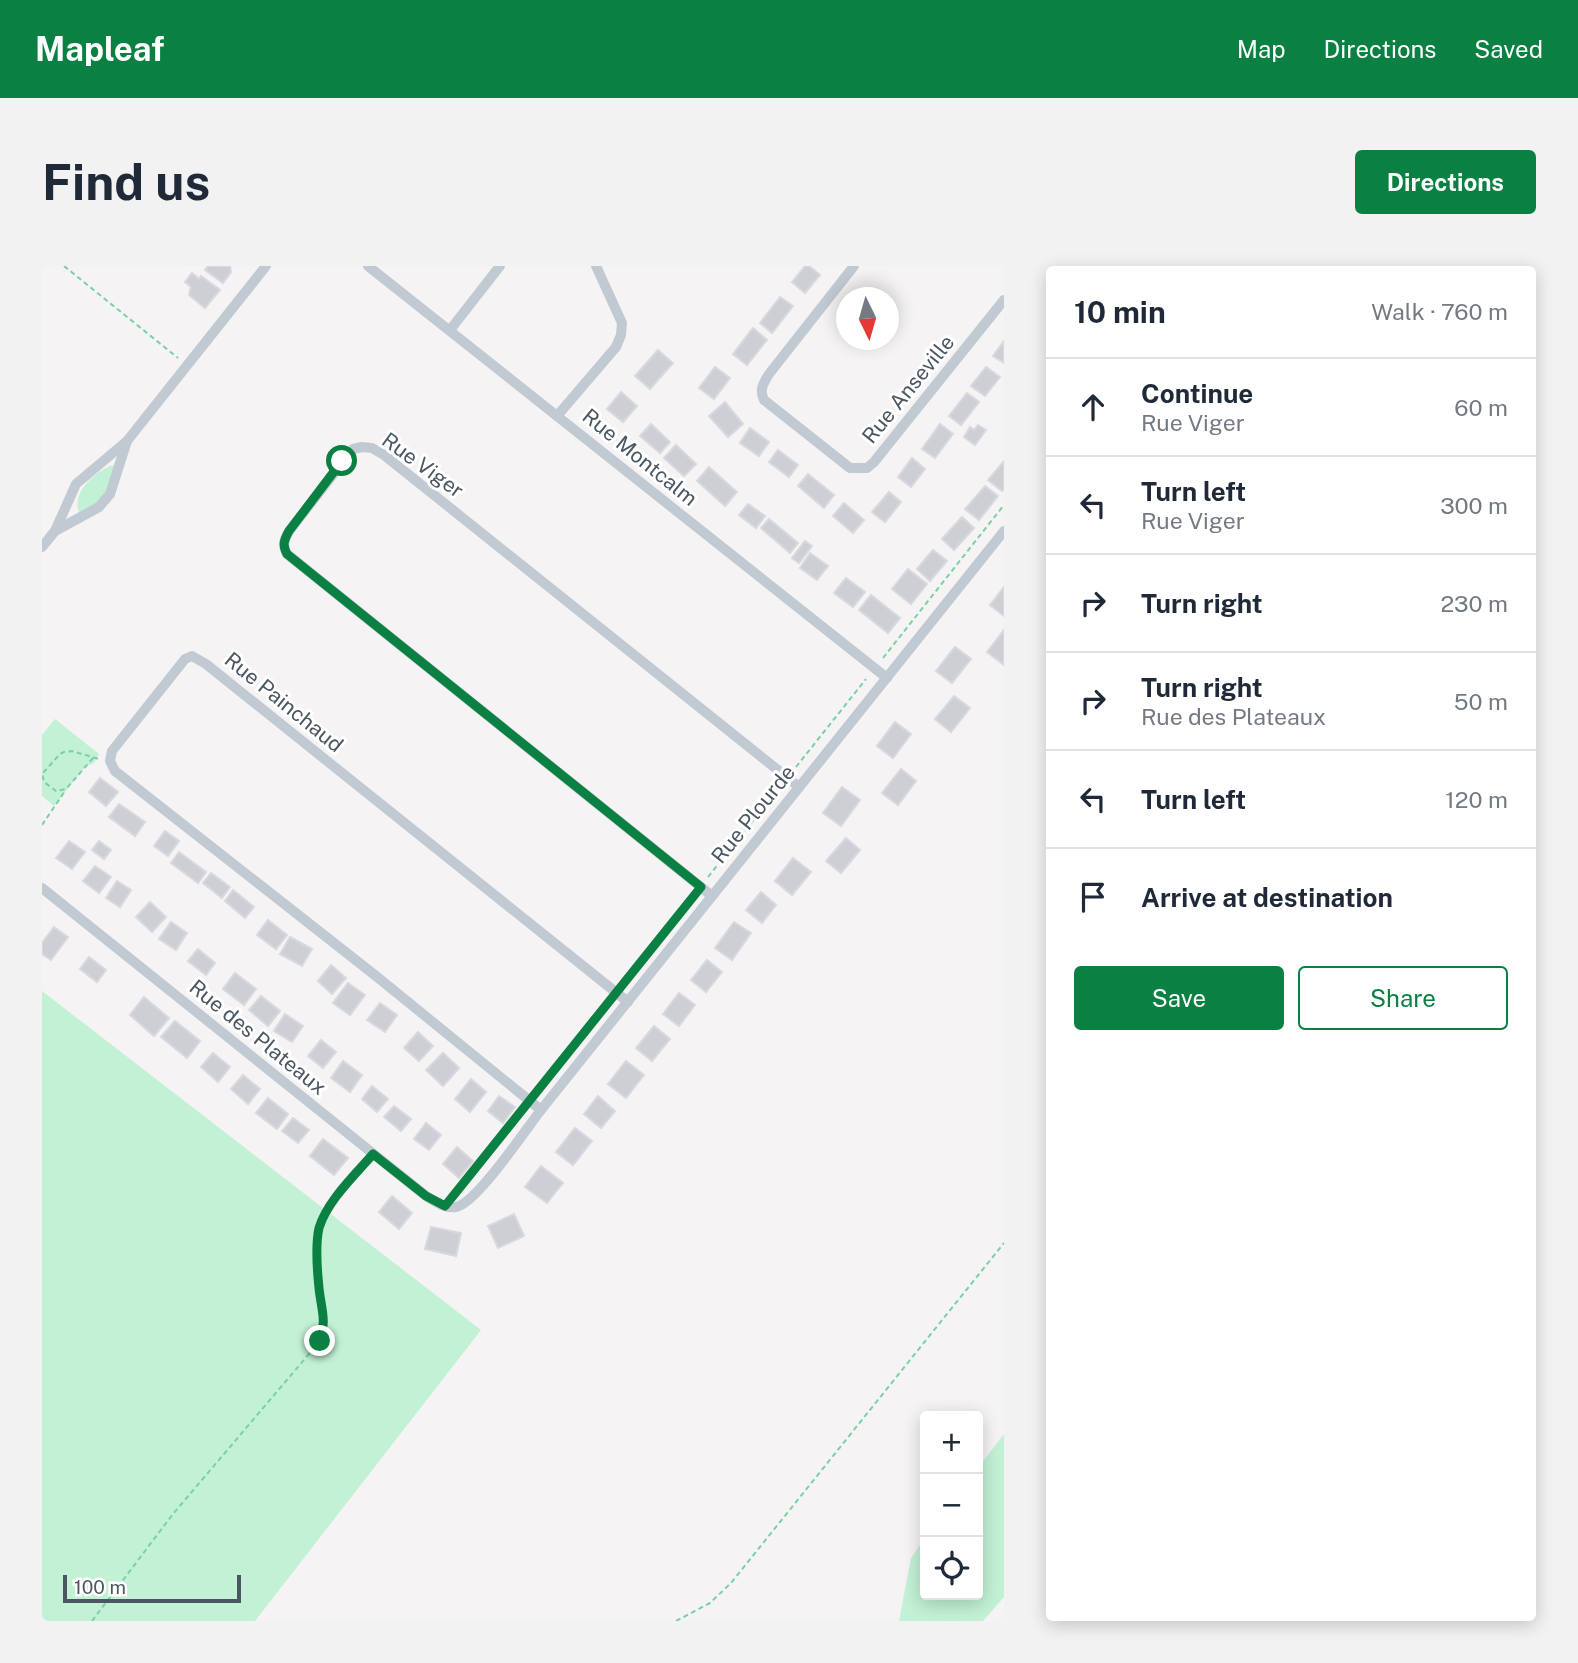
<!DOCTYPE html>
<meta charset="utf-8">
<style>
body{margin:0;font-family:"Public Sans",sans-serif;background:#f2f2f3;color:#1f2937}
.controls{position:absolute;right:21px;bottom:21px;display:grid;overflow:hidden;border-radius:7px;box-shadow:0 4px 18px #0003}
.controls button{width:63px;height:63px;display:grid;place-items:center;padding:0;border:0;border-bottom:2px solid #e0e1e3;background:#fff;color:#1f2937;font:35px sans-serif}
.compass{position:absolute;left:794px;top:21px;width:63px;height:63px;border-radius:50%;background:#fff;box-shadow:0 4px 18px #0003;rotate:175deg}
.scale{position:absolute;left:21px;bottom:18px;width:178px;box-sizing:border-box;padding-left:7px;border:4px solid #4a5661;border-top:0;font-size:19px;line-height:24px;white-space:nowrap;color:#4a5661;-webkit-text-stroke:5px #fff;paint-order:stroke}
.stop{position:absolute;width:21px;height:21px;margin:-16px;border:5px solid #0b8043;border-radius:50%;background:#fff}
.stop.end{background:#0b8043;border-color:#fff;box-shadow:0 2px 7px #0008}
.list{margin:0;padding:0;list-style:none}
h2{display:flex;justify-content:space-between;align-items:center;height:91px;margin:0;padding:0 28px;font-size:30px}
h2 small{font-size:23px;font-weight:400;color:#747a83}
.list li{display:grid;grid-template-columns:46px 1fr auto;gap:21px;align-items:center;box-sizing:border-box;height:98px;padding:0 28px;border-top:2px solid #e0e1e3}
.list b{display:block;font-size:26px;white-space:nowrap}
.list p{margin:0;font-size:23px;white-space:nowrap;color:#747a83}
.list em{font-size:23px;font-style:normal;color:#747a83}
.actions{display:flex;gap:14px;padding:21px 28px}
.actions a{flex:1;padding:16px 0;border:2px solid #0b8043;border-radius:7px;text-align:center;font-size:24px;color:#0b8043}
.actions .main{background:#0b8043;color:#fff}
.icon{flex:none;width:38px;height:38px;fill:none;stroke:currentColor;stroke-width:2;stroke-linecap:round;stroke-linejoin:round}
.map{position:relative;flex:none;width:962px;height:1355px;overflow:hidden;border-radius:7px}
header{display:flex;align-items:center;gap:42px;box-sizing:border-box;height:98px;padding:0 35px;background:#0b8043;color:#fff}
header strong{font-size:33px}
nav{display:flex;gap:38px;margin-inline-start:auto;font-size:24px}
.intro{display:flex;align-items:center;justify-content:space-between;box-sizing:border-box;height:168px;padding:0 42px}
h1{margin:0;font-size:49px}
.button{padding:18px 32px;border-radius:7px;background:#0b8043;color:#fff;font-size:24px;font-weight:700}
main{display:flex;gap:42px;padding:0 42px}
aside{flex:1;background:#fff;border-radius:7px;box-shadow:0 4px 18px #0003}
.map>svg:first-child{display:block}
.green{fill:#c3f1d5}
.building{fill:#cdcfd5;stroke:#d7d9de;stroke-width:2}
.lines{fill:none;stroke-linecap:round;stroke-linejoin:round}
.path{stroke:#7ad0a6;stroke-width:2;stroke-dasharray:5 3.5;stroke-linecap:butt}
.minor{stroke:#c1cad2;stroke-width:10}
.route{stroke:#0b8043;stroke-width:9}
.labels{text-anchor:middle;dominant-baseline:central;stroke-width:6;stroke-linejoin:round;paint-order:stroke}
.street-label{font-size:21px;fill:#4a5661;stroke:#fff}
</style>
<header>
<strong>Mapleaf</strong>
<nav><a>Map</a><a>Directions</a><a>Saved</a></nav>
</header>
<div class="intro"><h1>Find us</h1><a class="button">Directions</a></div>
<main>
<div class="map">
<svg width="962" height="1355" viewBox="0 0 962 1355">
<rect width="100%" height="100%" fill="#f5f3f3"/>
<g class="green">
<path d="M71,199L73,200C74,219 56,243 37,246C29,226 54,205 71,199Z"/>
<polygon points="13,453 57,488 52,497 43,501 12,540 0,530 0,469"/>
<polygon points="0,725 439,1064 213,1355 0,1355"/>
<polygon points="962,1168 962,1331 941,1355 857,1355 869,1292 883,1272 883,1329 936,1329 936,1202"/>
</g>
<g class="building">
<polygon points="166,0 188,0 189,6 181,17 163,4"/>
<polygon points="763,0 767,0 778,9 763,27 750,16"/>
<polygon points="150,7 157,13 159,10 178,24 163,42 147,29 149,21 143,16"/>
<polygon points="738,31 751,40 730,67 718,57"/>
<polygon points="711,62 725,74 705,99 691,88"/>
<polygon points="962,75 962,97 951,90"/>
<polygon points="616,84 631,97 608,123 593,110"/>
<polygon points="673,101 688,112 672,133 657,122"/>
<polygon points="944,101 958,111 943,130 929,120"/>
<polygon points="579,126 595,140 581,156 565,143"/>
<polygon points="925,127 937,136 919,159 907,150"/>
<polygon points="683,136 701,158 686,171 667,150"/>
<polygon points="609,158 628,176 618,187 598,170"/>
<polygon points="898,158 911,168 893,192 880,183"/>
<polygon points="936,159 944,164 933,179 922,171 928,161 932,164"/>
<polygon points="708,162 727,176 717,190 698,177"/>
<polygon points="634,179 654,198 642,210 622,192"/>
<polygon points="736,184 756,199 747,211 727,196"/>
<polygon points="870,192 883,203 869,221 856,211"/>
<polygon points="962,195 962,223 960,225 946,214"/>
<polygon points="667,201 695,226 683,240 655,215"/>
<polygon points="766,208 792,229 782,242 756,220"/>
<polygon points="943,220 956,230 937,254 923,243"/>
<polygon points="847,226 859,236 843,256 830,246"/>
<polygon points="802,237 822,254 811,267 791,250"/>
<polygon points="706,238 723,250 714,262 697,249"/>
<polygon points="920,251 932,262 912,284 900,273"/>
<polygon points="727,253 756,277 748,287 719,262"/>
<polygon points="763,275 770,280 757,297 750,292"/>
<polygon points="891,284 905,295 888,315 875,303"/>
<polygon points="768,287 786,300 775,314 758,302"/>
<polygon points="866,303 885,318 869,338 850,323"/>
<polygon points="804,312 823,326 811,341 792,327"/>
<polygon points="962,321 962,350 948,339"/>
<polygon points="829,329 858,352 846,367 817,344"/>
<polygon points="962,364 962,399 945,386"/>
<polygon points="913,381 929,393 910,417 894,405"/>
<polygon points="912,430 928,442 909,466 893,453"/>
<polygon points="853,456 869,468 851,492 835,480"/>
<polygon points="859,503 874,515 856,539 840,527"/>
<polygon points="58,512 76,526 64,540 47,526"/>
<polygon points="800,521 818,534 799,560 781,547"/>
<polygon points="77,538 103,556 93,570 67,551"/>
<polygon points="123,565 137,575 126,590 112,580"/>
<polygon points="804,572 818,584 799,607 784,595"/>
<polygon points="27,575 43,586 30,603 14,592"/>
<polygon points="57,575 69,584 62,593 50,584"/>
<polygon points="137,586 164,606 156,617 129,597"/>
<polygon points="751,592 769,606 750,629 733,615"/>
<polygon points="53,600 69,611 57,627 41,615"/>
<polygon points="169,607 188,621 180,632 161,617"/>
<polygon points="75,615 89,624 78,641 64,632"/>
<polygon points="191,624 212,641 203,652 183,635"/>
<polygon points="719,626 734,639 720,657 704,644"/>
<polygon points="108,636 124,651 110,666 94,651"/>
<polygon points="226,654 245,669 234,683 215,669"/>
<polygon points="129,656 145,667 134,684 117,673"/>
<polygon points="692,656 709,667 690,694 673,682"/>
<polygon points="12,661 26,671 9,694 0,688 0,677"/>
<polygon points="248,671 270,683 260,700 238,688"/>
<polygon points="156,683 173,697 164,709 146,695"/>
<polygon points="47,691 64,704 55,716 38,703"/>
<polygon points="665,694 680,706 664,726 649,714"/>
<polygon points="289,699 304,712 290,728 276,715"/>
<polygon points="193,707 214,723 202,739 181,723"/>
<polygon points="306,717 323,729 308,749 291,737"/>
<polygon points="637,727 653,739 637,760 621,748"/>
<polygon points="219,730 238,745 226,760 207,744"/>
<polygon points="102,731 127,752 112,770 88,749"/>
<polygon points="338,737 355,749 343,766 325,754"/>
<polygon points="243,748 261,760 250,776 232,765"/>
<polygon points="133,755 158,775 145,792 119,771"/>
<polygon points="612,760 628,773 610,795 594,782"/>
<polygon points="376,766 391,780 377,795 362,782"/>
<polygon points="279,774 294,786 281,802 266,790"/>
<polygon points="171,787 188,801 176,816 159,801"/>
<polygon points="401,787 417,802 401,820 384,804"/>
<polygon points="301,795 320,809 308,826 289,812"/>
<polygon points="584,795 602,809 584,832 566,818"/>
<polygon points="201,809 218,823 206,838 189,823"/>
<polygon points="429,813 444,826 428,846 413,833"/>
<polygon points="330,820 346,833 335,846 320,833"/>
<polygon points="457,830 473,841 461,857 446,845"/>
<polygon points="556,830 573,845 559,862 542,848"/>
<polygon points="226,832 246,848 235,863 214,847"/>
<polygon points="352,840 369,853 359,865 342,851"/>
<polygon points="251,852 267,864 256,877 240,865"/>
<polygon points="384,857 399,869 387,884 372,873"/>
<polygon points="533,862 550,875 531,899 514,886"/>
<polygon points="281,873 306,892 292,909 268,890"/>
<polygon points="415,881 431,895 417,912 401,898"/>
<polygon points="499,900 521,917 505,937 483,921"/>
<polygon points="350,930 370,947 357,963 337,946"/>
<polygon points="472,948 482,970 456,982 446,960"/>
<polygon points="389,961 419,967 414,990 383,983"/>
</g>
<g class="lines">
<g class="path">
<polyline points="22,0 136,92"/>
<polyline points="841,392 962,239"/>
<polyline points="51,492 24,523 14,525 2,516 0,508 18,488 22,486 30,485 57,493"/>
<polyline points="754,501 824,413"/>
<polyline points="0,559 23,525"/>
<polyline points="666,611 737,522"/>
<polyline points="581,717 652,629"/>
<polyline points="496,824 567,736"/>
<polyline points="413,928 480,845"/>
<path d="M50,1355L131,1248L278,1075C285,1055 279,1042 277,1022C275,1003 273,981 277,963C283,938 308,916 324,897"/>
<polyline points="634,1355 668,1337 689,1317 962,977"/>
</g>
<g class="minor">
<polyline points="326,0 845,412"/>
<path d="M812,0L727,108C721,118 717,124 722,134L808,202H825L832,196L962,34"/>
<polyline points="408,64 458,0"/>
<polyline points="515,150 574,81 579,69 580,57 554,0"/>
<polyline points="13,265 34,218 85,175"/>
<polyline points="0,281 13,265 57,241 68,228 85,175 224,0"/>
<path d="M0,622L384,930C392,935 403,943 414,941C434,938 484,863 499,844L962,265"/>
<path d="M670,630L245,288C240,279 242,274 247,265L311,183L320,181L330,182L342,189L757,521"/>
<polyline points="499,844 334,710 73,505 68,495 70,485 143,393 150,390 164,398 586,736"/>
</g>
</g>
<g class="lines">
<path class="route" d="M278,1075C285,1055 279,1042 277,1022C275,1003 273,980 277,962C285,935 313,909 331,888L384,930L403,940L659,621L245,288C240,279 242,274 247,265L300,195"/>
</g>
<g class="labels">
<g class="street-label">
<text transform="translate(866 123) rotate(-51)">Rue Anseville</text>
<text transform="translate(598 191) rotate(39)">Rue Montcalm</text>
<text transform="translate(381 199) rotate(36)">Rue Viger</text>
<text transform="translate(242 436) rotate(39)">Rue Painchaud</text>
<text transform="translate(711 548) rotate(-51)">Rue Plourde</text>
<text transform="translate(216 771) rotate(39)">Rue des Plateaux</text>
</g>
</g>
</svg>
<div class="controls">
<button>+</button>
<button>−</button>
<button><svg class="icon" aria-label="locate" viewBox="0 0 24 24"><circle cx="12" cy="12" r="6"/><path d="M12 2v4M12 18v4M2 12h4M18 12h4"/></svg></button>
</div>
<svg class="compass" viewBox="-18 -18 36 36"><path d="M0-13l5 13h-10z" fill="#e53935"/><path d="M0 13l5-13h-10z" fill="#747a83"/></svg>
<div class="scale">100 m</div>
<div class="stop" style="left:300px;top:195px"></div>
<div class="stop end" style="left:278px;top:1075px"></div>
</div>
<aside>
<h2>10 min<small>Walk · 760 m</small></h2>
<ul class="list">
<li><svg class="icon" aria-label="ahead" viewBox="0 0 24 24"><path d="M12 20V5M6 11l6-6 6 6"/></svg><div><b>Continue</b><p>Rue Viger</p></div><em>60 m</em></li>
<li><svg class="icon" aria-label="left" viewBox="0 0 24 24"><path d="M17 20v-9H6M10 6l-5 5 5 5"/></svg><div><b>Turn left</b><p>Rue Viger</p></div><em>300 m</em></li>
<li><svg class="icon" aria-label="right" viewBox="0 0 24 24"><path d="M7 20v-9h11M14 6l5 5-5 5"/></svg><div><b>Turn right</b></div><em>230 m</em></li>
<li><svg class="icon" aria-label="right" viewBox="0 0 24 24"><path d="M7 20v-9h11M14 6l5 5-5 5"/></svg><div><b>Turn right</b><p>Rue des Plateaux</p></div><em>50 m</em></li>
<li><svg class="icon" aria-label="left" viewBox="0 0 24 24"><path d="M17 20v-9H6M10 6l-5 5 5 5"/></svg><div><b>Turn left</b></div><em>120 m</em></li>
<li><svg class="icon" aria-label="arrive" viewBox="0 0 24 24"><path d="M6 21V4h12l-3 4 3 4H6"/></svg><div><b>Arrive at destination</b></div></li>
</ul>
<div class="actions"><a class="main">Save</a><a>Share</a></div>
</aside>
</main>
